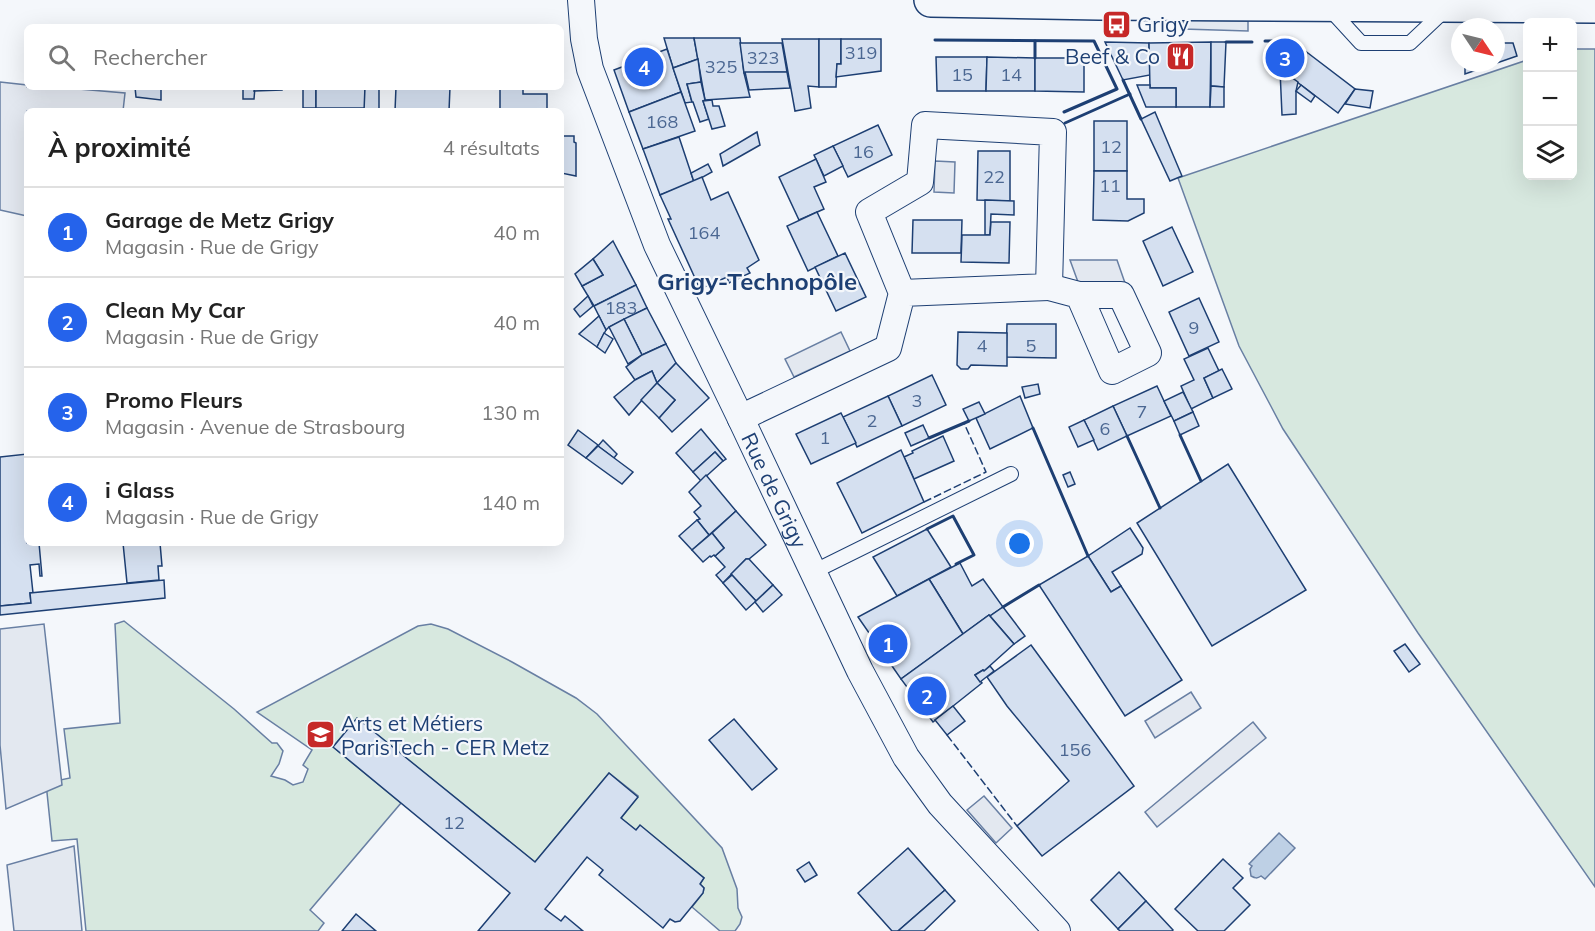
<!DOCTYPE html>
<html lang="fr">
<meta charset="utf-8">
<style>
body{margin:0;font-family:Mulish,sans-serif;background:#f6f6f6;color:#222}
.controls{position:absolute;right:18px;top:18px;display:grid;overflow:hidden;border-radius:9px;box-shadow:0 6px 24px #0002}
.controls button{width:54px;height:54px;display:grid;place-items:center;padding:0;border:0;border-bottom:2px solid #e0e0e0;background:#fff;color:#222;font:30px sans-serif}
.compass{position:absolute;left:1451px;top:18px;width:54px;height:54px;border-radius:50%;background:#fff;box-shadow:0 6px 24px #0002;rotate:125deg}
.you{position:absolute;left:1020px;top:544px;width:21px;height:21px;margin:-15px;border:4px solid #fff;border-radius:50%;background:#1a73e8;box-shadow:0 0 0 9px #1a73e833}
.badge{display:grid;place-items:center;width:39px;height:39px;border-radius:50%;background:#2563eb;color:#fff;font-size:20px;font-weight:700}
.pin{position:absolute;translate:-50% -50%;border:3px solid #fff;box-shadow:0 2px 6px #0006}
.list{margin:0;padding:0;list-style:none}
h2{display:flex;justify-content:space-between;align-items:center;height:78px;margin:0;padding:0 24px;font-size:26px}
h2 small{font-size:20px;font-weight:400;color:#767676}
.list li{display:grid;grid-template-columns:39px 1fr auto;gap:18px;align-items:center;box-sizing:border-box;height:90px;padding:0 24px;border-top:2px solid #e0e0e0}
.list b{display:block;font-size:22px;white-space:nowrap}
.list p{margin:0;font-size:20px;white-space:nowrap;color:#767676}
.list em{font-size:20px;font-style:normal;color:#767676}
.icon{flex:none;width:33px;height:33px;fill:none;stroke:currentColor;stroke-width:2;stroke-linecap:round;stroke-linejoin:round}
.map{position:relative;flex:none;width:1595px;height:931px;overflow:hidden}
.search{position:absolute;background:#fff;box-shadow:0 6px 24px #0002;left:24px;top:24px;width:540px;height:66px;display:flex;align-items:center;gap:15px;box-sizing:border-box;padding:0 21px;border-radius:9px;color:#767676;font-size:22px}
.panel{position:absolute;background:#fff;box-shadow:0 6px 24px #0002;left:24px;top:108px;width:540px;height:438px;border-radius:9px}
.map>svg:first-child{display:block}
.green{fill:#d7e8df;stroke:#687fa3;stroke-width:1.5}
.parking{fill:#e3e8f0;stroke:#687fa3;stroke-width:1.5}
.water{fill:#bed0e5;stroke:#687fa3;stroke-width:1.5}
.building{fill:#d5e0f0;stroke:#1d3f73;stroke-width:1.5}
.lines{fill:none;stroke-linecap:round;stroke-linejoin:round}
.service-casing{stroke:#1d3f73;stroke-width:16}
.minor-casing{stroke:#1d3f73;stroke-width:28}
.primary-casing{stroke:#1d3f73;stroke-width:36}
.service{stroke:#f4f7fb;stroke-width:14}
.minor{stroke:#f4f7fb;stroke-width:26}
.primary{stroke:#f4f7fb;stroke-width:33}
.fence{stroke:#1d3f73;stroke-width:1.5;stroke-dasharray:8 3;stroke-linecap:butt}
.wall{stroke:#1d3f73;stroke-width:3}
.labels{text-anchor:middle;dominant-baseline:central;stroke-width:4.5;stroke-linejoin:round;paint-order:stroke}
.number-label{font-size:18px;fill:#4b6792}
.poi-label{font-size:21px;fill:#1d3f73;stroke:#f4f7fb;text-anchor:start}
.street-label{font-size:21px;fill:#1d3f73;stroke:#f4f7fb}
.quarter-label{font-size:24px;font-weight:bold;fill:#1d3f73;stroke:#f4f7fb}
</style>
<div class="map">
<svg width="1595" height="931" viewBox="0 0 1595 931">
<rect width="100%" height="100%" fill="#f4f7fb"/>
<g class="green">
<polygon points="1573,49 1595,49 1595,887 1418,633 1283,429 1239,346 1178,178 1527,60 1528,176 1572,176"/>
<polygon points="124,621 234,709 272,743 277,743 283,751 279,764 271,776 285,780 293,785 303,782 308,769 303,765 312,750 257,712 418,626 431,624 448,629 512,662 576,698 597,714 722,848 737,889 738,908 742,917 740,924 735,931 720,931 692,907 703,893 704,888 700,884 704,878 640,826 636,830 621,818 638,796 609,773 535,862 357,719 333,747 401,803 310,910 324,923 318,931 86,931 77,839 52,841 46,783 70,778 64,729 120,723 115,624"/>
</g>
<g class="parking">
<polygon points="1183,20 1248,21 1248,31 1183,29"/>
<polygon points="0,82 27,85 27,87 55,87 125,93 123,111 27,111 27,216 0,210"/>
<polygon points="935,161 955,162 954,193 934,192"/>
<polygon points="1070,260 1117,260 1125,283 1078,282"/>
<polygon points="841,332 850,351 794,377 785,359"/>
<polygon points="44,624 62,785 6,809 0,745 0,629"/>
<polygon points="1191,692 1201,708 1155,738 1145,721"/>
<polygon points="1253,722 1266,738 1157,827 1145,812"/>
<polygon points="984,796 1012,828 996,843 967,810"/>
<polygon points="74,846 82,931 14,931 7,865"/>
</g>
<path class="water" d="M1279,833L1295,848L1265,879L1261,876C1257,879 1255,878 1251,876L1250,869L1252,866L1249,864Z"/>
<g class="building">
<polygon points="664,38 694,38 698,59 673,68"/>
<polygon points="694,38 740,38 744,73 750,97 705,100"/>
<polygon points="782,39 819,39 819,87 808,86 811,108 795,111"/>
<polygon points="819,39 841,39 841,64 837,64 836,87 819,87"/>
<polygon points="841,39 881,39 881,71 836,77 837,64 841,64"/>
<polygon points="1278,41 1300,47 1284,70 1280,70"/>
<polygon points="1105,42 1149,43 1150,75 1123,80"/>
<polygon points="1211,42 1210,107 1176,107 1176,88 1150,88 1149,43"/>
<polygon points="1211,42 1226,42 1224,87 1211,86"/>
<polygon points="740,43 782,43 787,72 744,73"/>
<polygon points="1496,43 1513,43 1517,56 1465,74 1465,63 1496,63"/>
<polygon points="1300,47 1355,89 1338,113 1284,72"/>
<polygon points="667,49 681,92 629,112 614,70 643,59 643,58"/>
<polygon points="936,57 987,57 986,91 937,91"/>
<polygon points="987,57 1035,58 1035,91 986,91"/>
<polygon points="1035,58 1084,58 1084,92 1035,91"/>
<polygon points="698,59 701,82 687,84 692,102 685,103 673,68"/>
<polygon points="1280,70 1284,70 1284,72 1298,82 1296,91 1296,114 1282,115"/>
<polygon points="745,72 787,72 790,88 749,90"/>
<polygon points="701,82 705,100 703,101 709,119 700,122 693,102 692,102 687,84"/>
<polygon points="1137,85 1150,85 1150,88 1176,88 1176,107 1146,107"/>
<polygon points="1301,85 1315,96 1311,102 1296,91"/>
<polygon points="1211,86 1224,87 1224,107 1210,107"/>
<polygon points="135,87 161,87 161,100 136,97"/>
<polygon points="243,87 255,87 254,99 243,99"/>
<polygon points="255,87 282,87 282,90 254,91"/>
<rect x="303" y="87" width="13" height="21"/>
<rect x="316" y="87" width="49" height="21"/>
<polygon points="365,87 379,87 379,111 364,111"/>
<polygon points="396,87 450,87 449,111 395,111"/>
<polygon points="500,89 523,89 523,94 547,94 547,111 500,111"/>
<polygon points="1355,89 1373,91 1370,108 1345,104"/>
<polygon points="681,92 695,131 643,149 629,112"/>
<polygon points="712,100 713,106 719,106 725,126 712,129 703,101"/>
<polygon points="1155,112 1182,176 1170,181 1141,119"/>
<rect x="1094" y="121" width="33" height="50"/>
<polygon points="878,125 892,155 848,177 833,146"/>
<polygon points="757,132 760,145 723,166 720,154"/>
<polygon points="561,136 574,136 574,142 576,143 576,176 561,173"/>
<polygon points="679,137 694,182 660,195 643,149"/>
<polygon points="833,146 843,166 824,176 814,155"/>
<polygon points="978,151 1010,151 1010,201 977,200"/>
<polygon points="816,159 826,182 814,187 824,209 799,220 779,177"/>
<polygon points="708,164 712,172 694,182 691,173"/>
<polygon points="1094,171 1127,171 1127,199 1144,199 1144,213 1128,221 1093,220"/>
<polygon points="702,177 711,200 728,192 759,260 747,268 750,273 729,283 727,277 700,289 668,219 671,219 660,195"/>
<polygon points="985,200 1014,201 1014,215 991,214 990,235 985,235"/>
<polygon points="817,212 838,256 808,271 787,226"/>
<polygon points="913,220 962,220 961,253 912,253"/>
<polygon points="991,222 1010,222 1009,263 961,262 962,235 990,235"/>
<polygon points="1172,227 1193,272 1163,286 1143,241"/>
<polygon points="613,241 636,285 594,306 582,286 603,275 593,259"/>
<polygon points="845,253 866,297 836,311 815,267"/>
<polygon points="593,259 603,275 582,286 575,274"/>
<polygon points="636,285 647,308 609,327 606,330 594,306"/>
<polygon points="588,296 593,306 580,317 574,309"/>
<polygon points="1199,298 1219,342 1189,356 1169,312"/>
<polygon points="647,308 666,344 642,355 624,319"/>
<polygon points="599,316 606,330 597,347 579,334"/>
<polygon points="624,319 642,355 628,364 609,327"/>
<polygon points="1007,324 1056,324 1056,358 1006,357"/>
<polygon points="958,332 1007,333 1007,366 971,365 968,369 961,369 957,365"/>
<polygon points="604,333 613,339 605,353 597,347"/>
<polygon points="666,344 676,363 657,383 652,371 635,380 626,367 642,355"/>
<polygon points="1208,348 1219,371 1204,378 1213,398 1191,409 1181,386 1194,380 1184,359"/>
<polygon points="676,363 709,398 672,432 659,418 675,400 657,383"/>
<polygon points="1222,369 1232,389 1213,398 1204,378"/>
<polygon points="652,371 657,383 629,415 614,397 635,380"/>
<polygon points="932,375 946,405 902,426 888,396"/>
<polygon points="657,383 675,400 659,418 641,400"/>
<polygon points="1038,384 1040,394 1025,398 1022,387"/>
<polygon points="1157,386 1171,416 1127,436 1113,406"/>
<polygon points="1183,392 1193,412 1174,421 1164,401"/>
<polygon points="888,396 902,426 857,447 843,417"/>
<polygon points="1020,396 1033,428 990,449 976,418"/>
<polygon points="979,402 985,414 969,421 963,409"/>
<polygon points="1113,406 1127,436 1098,450 1084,420"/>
<polygon points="1193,412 1199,426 1180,435 1174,421"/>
<polygon points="841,413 856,443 811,464 796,434"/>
<polygon points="1084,420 1094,440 1078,447 1069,427"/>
<polygon points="923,425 929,438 911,446 905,433"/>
<polygon points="701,429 726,459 723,461 715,452 693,472 676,453"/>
<polygon points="578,430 598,445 586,458 568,445"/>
<polygon points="943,436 954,461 914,479 904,457 913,453 912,451"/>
<polygon points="603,440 617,454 614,458 598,446"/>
<polygon points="598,446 633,472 622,484 586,458"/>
<polygon points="901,450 924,502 862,533 837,483"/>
<polygon points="715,452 723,461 701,481 693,472"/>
<polygon points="27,454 27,543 39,543 42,576 40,576 39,564 30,565 33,593 30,593 31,603 0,606 0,457"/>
<polygon points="1228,464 1306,590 1212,646 1137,523"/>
<polygon points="1070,472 1075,484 1068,487 1063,475"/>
<polygon points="706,475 736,511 709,535 697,520 700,519 694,512 701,506 689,492"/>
<polygon points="736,511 766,545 749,559 746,559 723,583 716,575 725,567 715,556 724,548 712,533"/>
<polygon points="697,520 709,535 692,550 679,536"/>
<polygon points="1130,528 1143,548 1142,554 1112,572 1121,586 1111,592 1088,556"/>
<polygon points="927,529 951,567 897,596 873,557"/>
<polygon points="712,533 724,548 715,556 714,555 711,557 710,556 703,562 692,550"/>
<polygon points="123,543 160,543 162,566 158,566 159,580 127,583"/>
<polygon points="1088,556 1111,592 1121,586 1182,680 1125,716 1039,585"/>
<polygon points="746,559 749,559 773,585 756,601 731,574"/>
<polygon points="960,563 972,586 983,579 1003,607 990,616 989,615 963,634 929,579"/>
<polygon points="732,575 756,601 746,610 723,583"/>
<polygon points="929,579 963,634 901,679 858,617"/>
<polygon points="164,580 165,598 0,615 0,606 31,603 30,593"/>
<polygon points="773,585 782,595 763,612 755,602"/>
<polygon points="1003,607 1025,636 1014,644 990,616"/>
<polygon points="989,615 1014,644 984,671 983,670 975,675 982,683 933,722 901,679"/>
<polygon points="1405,644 1420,664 1409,672 1394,651"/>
<polygon points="1031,645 1134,786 1042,856 1017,826 1069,781 1007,706 987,677"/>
<polygon points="990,666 994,671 980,682 975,675 983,670 984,671"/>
<polygon points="953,706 965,721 947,735 935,720"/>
<polygon points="357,718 535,862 609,773 638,797 621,818 636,830 640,825 704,878 700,884 704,888 703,893 680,921 675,922 670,919 663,928 599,875 603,870 587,857 545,909 561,921 565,916 583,931 478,931 510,893 333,747"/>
<polygon points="734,719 777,769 752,790 709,740"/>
<polygon points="908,848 945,890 898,931 892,931 858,893"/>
<polygon points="1223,859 1243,878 1233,888 1250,905 1224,931 1198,931 1175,909"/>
<polygon points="809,862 817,875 805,882 797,870"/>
<polygon points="1119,872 1146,901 1118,929 1091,900"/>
<polygon points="945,890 955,901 924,931 898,931"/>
<polygon points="1146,901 1173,930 1172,931 1120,931 1118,929"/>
<polygon points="356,914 376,931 342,931"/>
</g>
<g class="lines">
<defs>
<g id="service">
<polyline points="1328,7 1361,43 1410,43 1445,10"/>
<polyline points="813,572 1011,474"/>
</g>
<g id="minor">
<path id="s1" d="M581,0L584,39L590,69L657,245L741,419L860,671L906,757L940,804L1057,931"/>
<polyline points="1049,287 1079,295 1112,371 1148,353 1121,295 1079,295"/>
<polyline points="741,419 753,412 888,348 902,293 869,212 920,182 925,125 1053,132 1049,287 902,293"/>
</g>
<polyline id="primary" points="931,0 1099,3 1595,6"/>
</defs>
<use href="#service" class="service-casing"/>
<use href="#minor" class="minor-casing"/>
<use href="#primary" class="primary-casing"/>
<use href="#service" class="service"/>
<use href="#minor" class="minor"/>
<use href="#primary" class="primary"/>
<g class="fence">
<polyline points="924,502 986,472 964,423"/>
<polyline points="947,735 1017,826"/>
</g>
<g class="wall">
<polyline points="935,40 1094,41 1117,89 1064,112"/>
<polyline points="1035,41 1035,58"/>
<polyline points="1265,41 1278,41"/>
<polyline points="1226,42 1252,42"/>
<polyline points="1123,80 1141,119"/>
<polyline points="1065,123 1130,94"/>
<polyline points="1033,428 1088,556"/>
<polyline points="1180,435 1201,481"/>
<polyline points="1127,436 1160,508"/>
<polyline points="929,438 969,421"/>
<polyline points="927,529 953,516 974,555 956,564"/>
<polyline points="1003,607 1039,585"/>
</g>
</g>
<defs>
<symbol id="bus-square" viewBox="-11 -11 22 22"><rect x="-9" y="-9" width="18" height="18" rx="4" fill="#c62828" stroke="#f4f7fb"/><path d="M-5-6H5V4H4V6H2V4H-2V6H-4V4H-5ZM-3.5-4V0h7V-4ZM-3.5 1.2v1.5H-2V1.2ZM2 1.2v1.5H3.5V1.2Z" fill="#fff"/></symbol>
<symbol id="restaurant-square" viewBox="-11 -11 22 22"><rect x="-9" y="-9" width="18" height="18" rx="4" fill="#c62828" stroke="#f4f7fb"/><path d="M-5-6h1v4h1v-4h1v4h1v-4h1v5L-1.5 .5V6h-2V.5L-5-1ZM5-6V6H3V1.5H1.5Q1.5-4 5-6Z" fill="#fff"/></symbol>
<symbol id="university-square" viewBox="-11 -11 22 22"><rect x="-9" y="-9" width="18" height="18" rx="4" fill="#c62828" stroke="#f4f7fb"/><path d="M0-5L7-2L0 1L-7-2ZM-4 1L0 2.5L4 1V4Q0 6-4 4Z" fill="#fff"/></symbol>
</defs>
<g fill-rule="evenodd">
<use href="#bus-square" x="1100" y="8" width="33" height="33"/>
<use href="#restaurant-square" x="1164" y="40" width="33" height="33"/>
<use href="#university-square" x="304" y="718" width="33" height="33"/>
</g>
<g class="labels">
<g class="number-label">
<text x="861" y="52">319</text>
<text x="763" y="57">323</text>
<text x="721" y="66">325</text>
<text x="962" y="74">15</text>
<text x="1011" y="74">14</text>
<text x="662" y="121">168</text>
<text x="1111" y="146">12</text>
<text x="863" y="151">16</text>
<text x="994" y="176">22</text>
<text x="1110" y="185">11</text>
<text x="704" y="232">164</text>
<text x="621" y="307">183</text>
<text x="1194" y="327">9</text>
<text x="982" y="345">4</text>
<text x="1031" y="345">5</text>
<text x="917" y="400">3</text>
<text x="1142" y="411">7</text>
<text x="872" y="420">2</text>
<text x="1105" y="428">6</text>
<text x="825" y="437">1</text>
<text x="1075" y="749">156</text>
<text x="454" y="822">12</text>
</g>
<g class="poi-label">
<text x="1137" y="24">Grigy</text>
<text x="1160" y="56" text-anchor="end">Beef &amp; Co</text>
<text x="341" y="723">Arts et Métiers<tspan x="341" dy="24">ParisTech - CER Metz</tspan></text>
</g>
<g class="street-label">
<text stroke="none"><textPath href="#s1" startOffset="530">Rue de Grigy</textPath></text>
</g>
<g class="quarter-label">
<text x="757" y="281">Grigy-Technopôle</text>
</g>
</g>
</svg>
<div class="controls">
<button>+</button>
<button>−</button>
<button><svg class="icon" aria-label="layers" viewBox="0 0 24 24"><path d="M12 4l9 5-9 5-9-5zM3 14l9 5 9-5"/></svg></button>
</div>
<svg class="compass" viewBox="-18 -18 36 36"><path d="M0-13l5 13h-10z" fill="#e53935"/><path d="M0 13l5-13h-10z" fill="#767676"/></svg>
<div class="you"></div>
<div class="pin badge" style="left:888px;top:644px">1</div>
<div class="pin badge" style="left:927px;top:696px">2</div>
<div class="pin badge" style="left:1285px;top:58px">3</div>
<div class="pin badge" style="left:644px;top:67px">4</div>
<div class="search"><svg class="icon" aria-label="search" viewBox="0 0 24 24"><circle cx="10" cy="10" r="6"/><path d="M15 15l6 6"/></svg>Rechercher</div>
<section class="panel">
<h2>À proximité<small>4 résultats</small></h2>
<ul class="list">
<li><span class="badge">1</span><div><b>Garage de Metz Grigy</b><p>Magasin · Rue de Grigy</p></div><em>40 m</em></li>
<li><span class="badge">2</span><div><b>Clean My Car</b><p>Magasin · Rue de Grigy</p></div><em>40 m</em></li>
<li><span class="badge">3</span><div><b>Promo Fleurs</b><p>Magasin · Avenue de Strasbourg</p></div><em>130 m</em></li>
<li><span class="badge">4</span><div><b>i Glass</b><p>Magasin · Rue de Grigy</p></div><em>140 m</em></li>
</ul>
</section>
</div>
